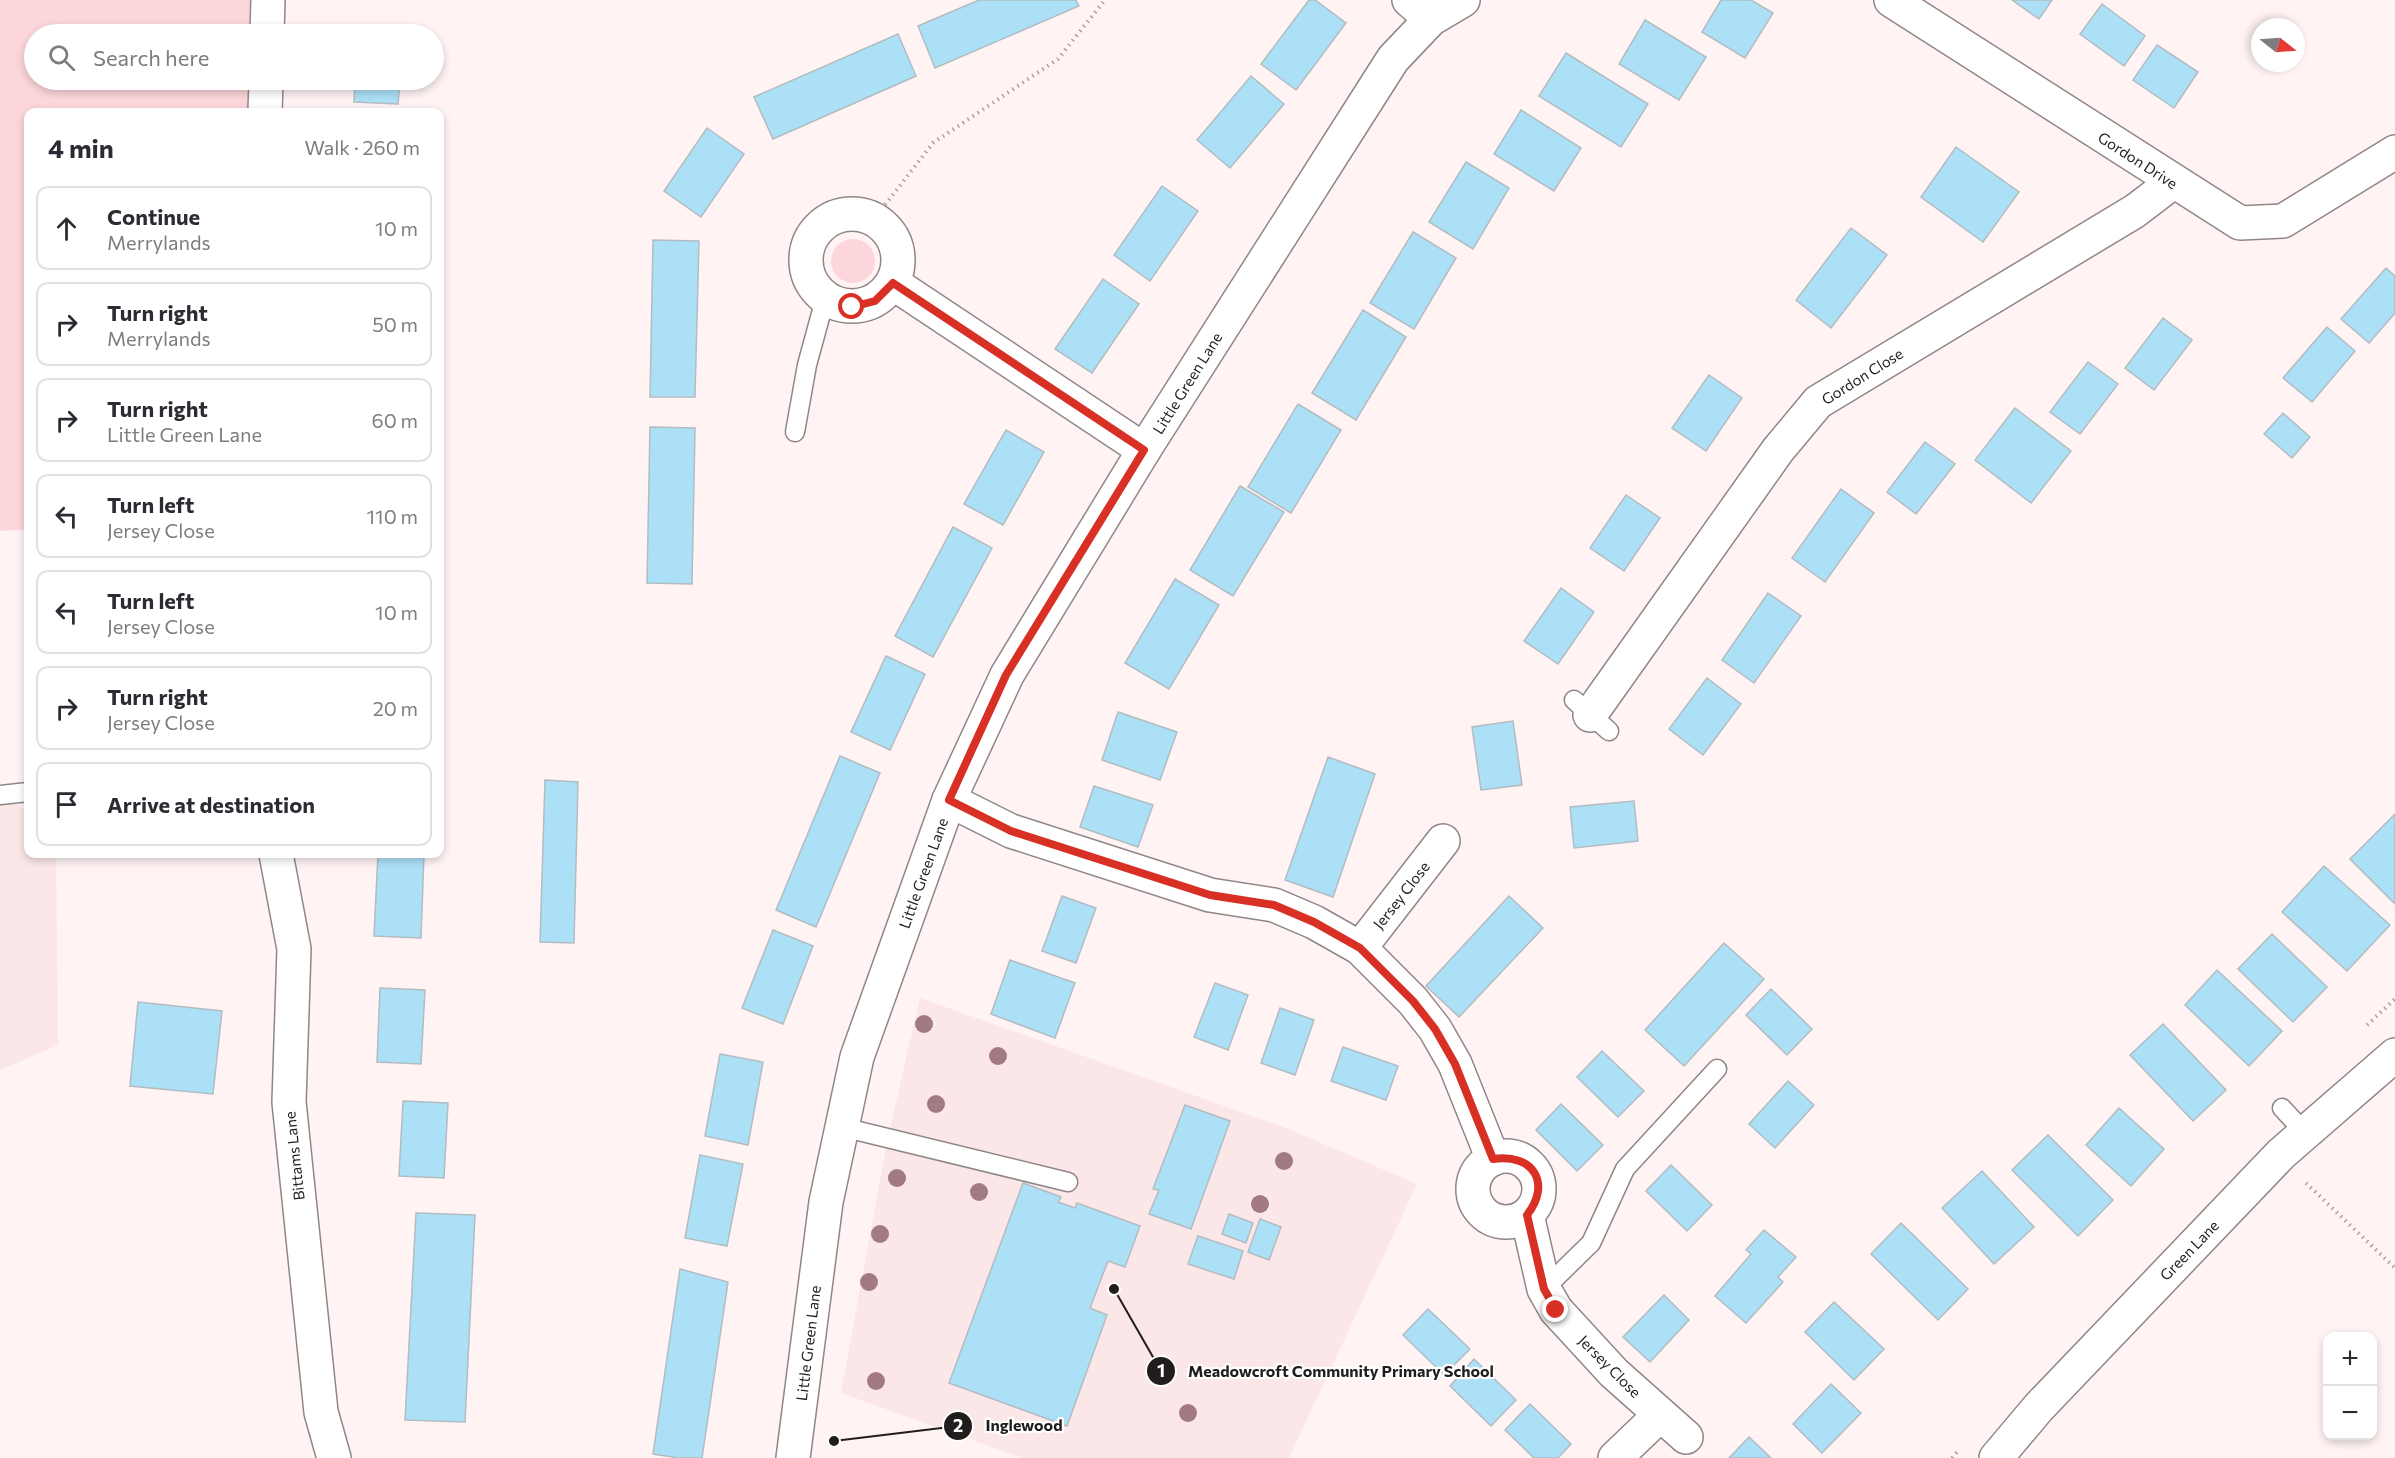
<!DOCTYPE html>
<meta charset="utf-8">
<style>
body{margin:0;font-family:Commissioner,sans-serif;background:#f2f2f3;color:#2b2b33}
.controls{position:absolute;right:18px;bottom:18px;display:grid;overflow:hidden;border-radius:12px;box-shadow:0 3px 9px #0003}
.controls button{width:54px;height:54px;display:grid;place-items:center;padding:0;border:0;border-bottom:2px solid #e1e1e2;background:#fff;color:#2b2b33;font:30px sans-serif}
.compass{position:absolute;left:2251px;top:18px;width:54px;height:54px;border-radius:50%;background:#fff;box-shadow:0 3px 9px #0003;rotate:107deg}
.stop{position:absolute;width:18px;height:18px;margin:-14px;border:4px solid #d93025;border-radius:50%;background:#fff}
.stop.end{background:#d93025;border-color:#fff;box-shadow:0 2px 6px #0008}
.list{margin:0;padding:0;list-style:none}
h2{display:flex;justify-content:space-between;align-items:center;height:78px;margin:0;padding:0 24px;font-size:26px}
h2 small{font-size:20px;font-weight:400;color:#7c7c81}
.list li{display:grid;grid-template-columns:39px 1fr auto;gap:18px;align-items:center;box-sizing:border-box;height:84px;margin:0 12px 12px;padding:0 12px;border:2px solid #e1e1e2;border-radius:12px}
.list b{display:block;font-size:22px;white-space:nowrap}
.list p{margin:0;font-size:20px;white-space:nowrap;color:#7c7c81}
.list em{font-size:20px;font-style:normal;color:#7c7c81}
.icon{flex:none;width:33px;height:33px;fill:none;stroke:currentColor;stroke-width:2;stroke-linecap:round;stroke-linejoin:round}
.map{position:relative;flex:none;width:2395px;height:1458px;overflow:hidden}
.search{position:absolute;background:#fff;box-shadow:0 3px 9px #0003;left:24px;top:24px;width:420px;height:66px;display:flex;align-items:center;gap:15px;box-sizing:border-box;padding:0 21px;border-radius:33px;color:#7c7c81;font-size:22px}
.panel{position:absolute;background:#fff;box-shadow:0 3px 9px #0003;left:24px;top:108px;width:420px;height:750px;border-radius:12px}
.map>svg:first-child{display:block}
.built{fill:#fbe6e8}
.green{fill:#fcd6da}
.building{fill:#ace0f7;stroke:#b2bcc1;stroke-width:1.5}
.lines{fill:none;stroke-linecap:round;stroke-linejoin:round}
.lane-casing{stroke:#918687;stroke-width:21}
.street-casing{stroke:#918687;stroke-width:36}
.secondary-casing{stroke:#918687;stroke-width:36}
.path{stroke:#aaa1a1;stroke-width:4;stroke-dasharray:1.5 4.5;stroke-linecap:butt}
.lane{stroke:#fff;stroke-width:18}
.street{stroke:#fff;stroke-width:33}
.secondary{stroke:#fff;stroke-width:33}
.tree{fill:#a27a82}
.route{stroke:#d93025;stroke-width:8}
.labels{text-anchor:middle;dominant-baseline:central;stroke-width:4.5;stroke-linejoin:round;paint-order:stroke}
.street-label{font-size:15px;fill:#211d1d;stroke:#fff}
.leader{fill:none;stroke:#211d1d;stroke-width:2}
.callout-dot{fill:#211d1d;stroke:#fff;stroke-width:2}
.mark-label{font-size:18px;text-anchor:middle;font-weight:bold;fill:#fff}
.callout-label{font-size:16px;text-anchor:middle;font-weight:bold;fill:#211d1d;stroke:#fff;stroke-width:4.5;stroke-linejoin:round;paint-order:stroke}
</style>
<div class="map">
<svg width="2395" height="1458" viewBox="0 0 2395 1458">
<rect width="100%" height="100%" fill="#fff3f4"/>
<g class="built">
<polygon points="0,794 28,812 28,854 56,854 58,1045 0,1070"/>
<polygon points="920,998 1286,1128 1417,1184 1289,1458 1022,1458 841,1393 888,1137"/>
</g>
<g class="green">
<polygon points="0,0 268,0 267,34 34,34 34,80 266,80 265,112 28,112 28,529 0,531"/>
<circle cx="853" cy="261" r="22"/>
</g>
<g class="building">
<polygon points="979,0 1076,0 1079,6 935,68 918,26"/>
<polygon points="1309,0 1315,0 1346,23 1296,90 1261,64"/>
<polygon points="1721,0 1751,0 1773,13 1745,58 1702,32"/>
<polygon points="2012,0 2052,0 2039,19"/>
<polygon points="2102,4 2145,36 2124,66 2080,34"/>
<polygon points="1645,20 1706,57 1679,100 1619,64"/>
<polygon points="358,28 402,30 402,34 357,34"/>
<polygon points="898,34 916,76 773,139 754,97"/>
<polygon points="2157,45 2198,72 2174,108 2133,80"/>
<polygon points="1566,53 1648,104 1621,147 1539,96"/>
<polygon points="1251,76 1284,104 1230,168 1197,140"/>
<polygon points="355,80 400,80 398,104 354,102"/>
<polygon points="1521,110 1581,148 1554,191 1494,154"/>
<polygon points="707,128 744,154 701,217 664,191"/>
<polygon points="1956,147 2019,192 1983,242 1921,197"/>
<polygon points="1466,162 1509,188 1473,249 1429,222"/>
<polygon points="1162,186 1198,211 1150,281 1114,255"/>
<polygon points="1851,228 1887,255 1831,328 1796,300"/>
<polygon points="1413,232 1456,258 1414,329 1370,303"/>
<polygon points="653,240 699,241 695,397 650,397"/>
<polygon points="2386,268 2395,276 2395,313 2369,343 2341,319"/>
<polygon points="1103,279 1139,304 1092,373 1055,349"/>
<polygon points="1363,310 1406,337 1356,420 1312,393"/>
<polygon points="2163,318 2192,340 2154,390 2125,368"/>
<polygon points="2327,327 2355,351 2312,402 2283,378"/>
<polygon points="2088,362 2118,384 2080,434 2050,412"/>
<polygon points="1709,375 1742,398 1706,451 1672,428"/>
<polygon points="1298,404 1341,430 1291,513 1248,487"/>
<polygon points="2015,408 2071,451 2031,503 1975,460"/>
<polygon points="2283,413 2310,437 2292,458 2264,434"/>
<polygon points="650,427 695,428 692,584 647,583"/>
<polygon points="1006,430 1044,452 1003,525 964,504"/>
<polygon points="1925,442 1955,464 1916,514 1887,492"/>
<polygon points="1240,486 1284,512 1233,596 1190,570"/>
<polygon points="1841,489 1874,513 1825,582 1792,558"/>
<polygon points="1626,495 1660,518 1624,571 1590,548"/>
<polygon points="953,527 992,548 933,657 895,636"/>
<polygon points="1175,579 1219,605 1169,689 1125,663"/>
<polygon points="1561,588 1594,612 1558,664 1524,641"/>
<polygon points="1768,593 1801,616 1754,683 1722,660"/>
<polygon points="886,656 925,674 890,750 851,732"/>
<polygon points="1707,678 1741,704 1703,755 1669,729"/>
<polygon points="1118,712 1177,732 1160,780 1102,760"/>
<polygon points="1513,721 1522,785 1481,790 1472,727"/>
<polygon points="840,756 880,773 816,927 776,910"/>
<polygon points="1328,757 1375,774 1333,897 1285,880"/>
<polygon points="545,780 578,782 574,943 540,942"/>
<polygon points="1094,786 1153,805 1138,847 1080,827"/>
<polygon points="1634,801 1638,841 1574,848 1570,807"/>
<polygon points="2395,814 2395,904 2350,859"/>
<polygon points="378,854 424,854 421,938 374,936"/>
<polygon points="2324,866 2390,925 2347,971 2282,912"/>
<polygon points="1062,896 1096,908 1076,963 1042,951"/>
<polygon points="1509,896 1543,928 1459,1017 1426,986"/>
<polygon points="773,930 813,946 783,1024 742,1008"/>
<polygon points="2272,934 2327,987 2293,1022 2238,969"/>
<polygon points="1724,943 1764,979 1684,1066 1645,1030"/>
<polygon points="1010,960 1075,983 1055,1038 991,1014"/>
<polygon points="2217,970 2282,1031 2249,1066 2185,1005"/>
<polygon points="1215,983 1248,995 1228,1050 1194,1037"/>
<polygon points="380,988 425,990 421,1064 377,1062"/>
<polygon points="1771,989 1812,1029 1787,1055 1746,1015"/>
<polygon points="138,1002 222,1011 213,1094 130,1086"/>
<polygon points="1280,1008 1314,1020 1295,1075 1261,1063"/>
<polygon points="2163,1024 2226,1090 2193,1121 2130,1055"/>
<polygon points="1343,1047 1398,1066 1386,1100 1331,1081"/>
<polygon points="1602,1051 1644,1091 1618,1117 1577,1077"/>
<polygon points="720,1054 763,1062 748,1145 705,1136"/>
<polygon points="1788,1081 1814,1105 1775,1148 1749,1124"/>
<polygon points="403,1101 448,1103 444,1178 399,1176"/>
<polygon points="1561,1104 1603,1145 1577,1171 1536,1130"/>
<polygon points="1185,1105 1230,1121 1191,1229 1149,1214 1159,1190 1153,1189"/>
<polygon points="2119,1108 2164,1149 2131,1186 2086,1145"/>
<polygon points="2048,1135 2113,1200 2078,1236 2012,1170"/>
<polygon points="700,1155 743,1164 727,1246 685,1238"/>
<polygon points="1671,1165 1712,1205 1687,1231 1646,1191"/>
<polygon points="1982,1171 2034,1227 1994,1264 1942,1208"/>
<polygon points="1023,1183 1061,1197 1058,1202 1075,1208 1077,1203 1140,1226 1125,1267 1108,1261 1090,1308 1107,1315 1067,1426 949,1383"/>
<polygon points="416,1213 475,1215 465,1422 405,1420"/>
<polygon points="1229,1214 1253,1223 1246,1243 1222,1234"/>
<polygon points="1260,1219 1281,1227 1269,1260 1248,1252"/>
<polygon points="1901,1223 1968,1289 1938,1320 1871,1254"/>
<polygon points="1764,1230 1796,1257 1778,1277 1783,1282 1746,1323 1715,1296 1751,1254 1746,1250"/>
<polygon points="1198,1236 1243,1251 1234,1279 1188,1264"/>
<polygon points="680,1269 728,1282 702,1458 679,1458 653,1454"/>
<polygon points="1664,1295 1689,1320 1650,1362 1623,1337"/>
<polygon points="1834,1302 1884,1349 1854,1380 1805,1332"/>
<polygon points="1428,1309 1470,1349 1444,1375 1403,1335"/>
<polygon points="1474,1359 1516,1400 1491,1426 1450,1386"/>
<polygon points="1831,1384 1861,1413 1822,1453 1793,1424"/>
<polygon points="1530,1404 1571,1444 1558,1458 1534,1458 1505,1430"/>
<polygon points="1749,1437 1771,1458 1729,1458"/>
</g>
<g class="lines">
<defs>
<g id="lane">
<polyline points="795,432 807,365 825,299"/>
<polyline points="1574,700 1609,731"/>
<polyline points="0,795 28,792"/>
<polyline points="2282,1108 2305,1133"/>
<polyline points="842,1127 1068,1182"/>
<polyline points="1544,1289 1591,1243 1625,1169 1717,1069"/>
</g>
<g id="street">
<polyline points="1409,0 1431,19"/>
<polyline points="1891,0 2240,223 2283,221 2395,152"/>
<polyline points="267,34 268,0"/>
<polyline points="265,112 266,80"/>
<circle cx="852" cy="260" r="46"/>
<polyline points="893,283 1144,450"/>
<polyline points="1590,715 1778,450 1818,402 2135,211 2173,182"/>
<polyline points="949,800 1011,831 1210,895 1274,905 1314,922 1360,948 1413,1001 1435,1029 1455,1064 1493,1159"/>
<polyline points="276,854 294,949 289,1102 321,1412 334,1458"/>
<polyline points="1360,948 1443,841"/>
<circle cx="1506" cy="1189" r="33"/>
<polyline points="1527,1215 1544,1289 1556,1310 1614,1373 1686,1437"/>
<polyline points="793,1458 826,1202 857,1057 949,800 1007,675 1144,450 1393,59 1431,19 1463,0"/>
<polyline points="1615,1458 1660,1415"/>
</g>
<polyline id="secondary" points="1996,1458 2039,1407 2281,1154 2395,1055"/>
</defs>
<use href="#lane" class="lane-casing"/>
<use href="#street" class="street-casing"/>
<use href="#secondary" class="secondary-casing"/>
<g class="path">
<polyline points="874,219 933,143 1058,59 1105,0"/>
<polyline points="2367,1025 2395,999"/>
<polyline points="2306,1183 2395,1268"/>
<polyline points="1952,1458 1958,1451"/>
</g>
<use href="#lane" class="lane"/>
<use href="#street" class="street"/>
<use href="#secondary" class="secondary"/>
</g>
<g class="tree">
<circle cx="924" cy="1024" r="9"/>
<circle cx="998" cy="1056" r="9"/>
<circle cx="936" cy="1104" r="9"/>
<circle cx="1284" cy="1161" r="9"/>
<circle cx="897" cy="1178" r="9"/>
<circle cx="979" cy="1192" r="9"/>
<circle cx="1260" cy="1204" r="9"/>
<circle cx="880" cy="1234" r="9"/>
<circle cx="869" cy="1282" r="9"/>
<circle cx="876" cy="1381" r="9"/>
<circle cx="1188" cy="1413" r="9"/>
</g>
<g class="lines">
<path class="route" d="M852,307L875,301L893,283L1144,450L1006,675L949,800L1011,831L1210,895L1274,905L1314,922L1360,948L1413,1001L1435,1029L1455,1064L1493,1159C1533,1153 1552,1183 1527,1215L1544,1289L1556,1310"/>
</g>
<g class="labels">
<g class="street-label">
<text transform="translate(2138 160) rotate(33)">Gordon Drive</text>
<text transform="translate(1862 376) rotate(-32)">Gordon Close</text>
<text transform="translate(1187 383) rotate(-58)">Little Green Lane</text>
<text transform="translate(923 873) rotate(-70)">Little Green Lane</text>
<text transform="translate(1401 895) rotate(-52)">Jersey Close</text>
<text transform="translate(294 1156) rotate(-96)">Bittams Lane</text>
<text transform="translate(2189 1250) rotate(-46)">Green Lane</text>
<text transform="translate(808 1343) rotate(-83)">Little Green Lane</text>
<text transform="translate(1610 1366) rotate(45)">Jersey Close</text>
</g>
</g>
<path class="leader" d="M1114 1289L1161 1371M834 1441L958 1426"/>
<g class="callout-dot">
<circle cx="1114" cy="1289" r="6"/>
<circle cx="834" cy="1441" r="6"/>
<circle cx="1161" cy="1371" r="15"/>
<circle cx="958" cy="1426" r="15"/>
</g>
<g class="mark-label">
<text x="1161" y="1377">1</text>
<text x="958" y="1432">2</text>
</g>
<g class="callout-label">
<text x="1341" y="1377">Meadowcroft Community Primary School</text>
<text x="1024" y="1431">Inglewood</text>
</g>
</svg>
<div class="controls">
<button>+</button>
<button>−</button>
</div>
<svg class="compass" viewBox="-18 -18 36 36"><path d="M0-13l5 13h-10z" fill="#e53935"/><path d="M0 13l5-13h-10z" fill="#7c7c81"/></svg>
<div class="stop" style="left:852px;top:307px"></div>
<div class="stop end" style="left:1556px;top:1310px"></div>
<div class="search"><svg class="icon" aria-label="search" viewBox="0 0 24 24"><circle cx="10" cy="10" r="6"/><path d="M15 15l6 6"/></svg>Search here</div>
<section class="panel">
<h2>4 min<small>Walk · 260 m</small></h2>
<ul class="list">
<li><svg class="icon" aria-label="ahead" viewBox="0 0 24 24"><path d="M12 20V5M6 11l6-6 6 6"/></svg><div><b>Continue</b><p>Merrylands</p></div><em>10 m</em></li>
<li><svg class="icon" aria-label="right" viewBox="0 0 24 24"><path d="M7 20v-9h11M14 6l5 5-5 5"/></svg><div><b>Turn right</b><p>Merrylands</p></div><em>50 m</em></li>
<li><svg class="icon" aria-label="right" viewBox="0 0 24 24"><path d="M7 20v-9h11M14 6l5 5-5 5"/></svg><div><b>Turn right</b><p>Little Green Lane</p></div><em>60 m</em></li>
<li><svg class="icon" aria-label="left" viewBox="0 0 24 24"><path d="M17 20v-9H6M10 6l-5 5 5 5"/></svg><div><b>Turn left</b><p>Jersey Close</p></div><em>110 m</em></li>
<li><svg class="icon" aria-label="left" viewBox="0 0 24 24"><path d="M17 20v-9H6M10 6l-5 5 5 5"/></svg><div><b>Turn left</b><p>Jersey Close</p></div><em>10 m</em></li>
<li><svg class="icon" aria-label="right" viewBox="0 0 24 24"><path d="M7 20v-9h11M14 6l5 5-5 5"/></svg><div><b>Turn right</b><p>Jersey Close</p></div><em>20 m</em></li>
<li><svg class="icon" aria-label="arrive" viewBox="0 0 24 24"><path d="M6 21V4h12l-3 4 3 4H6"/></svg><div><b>Arrive at destination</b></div></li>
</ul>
</section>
</div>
